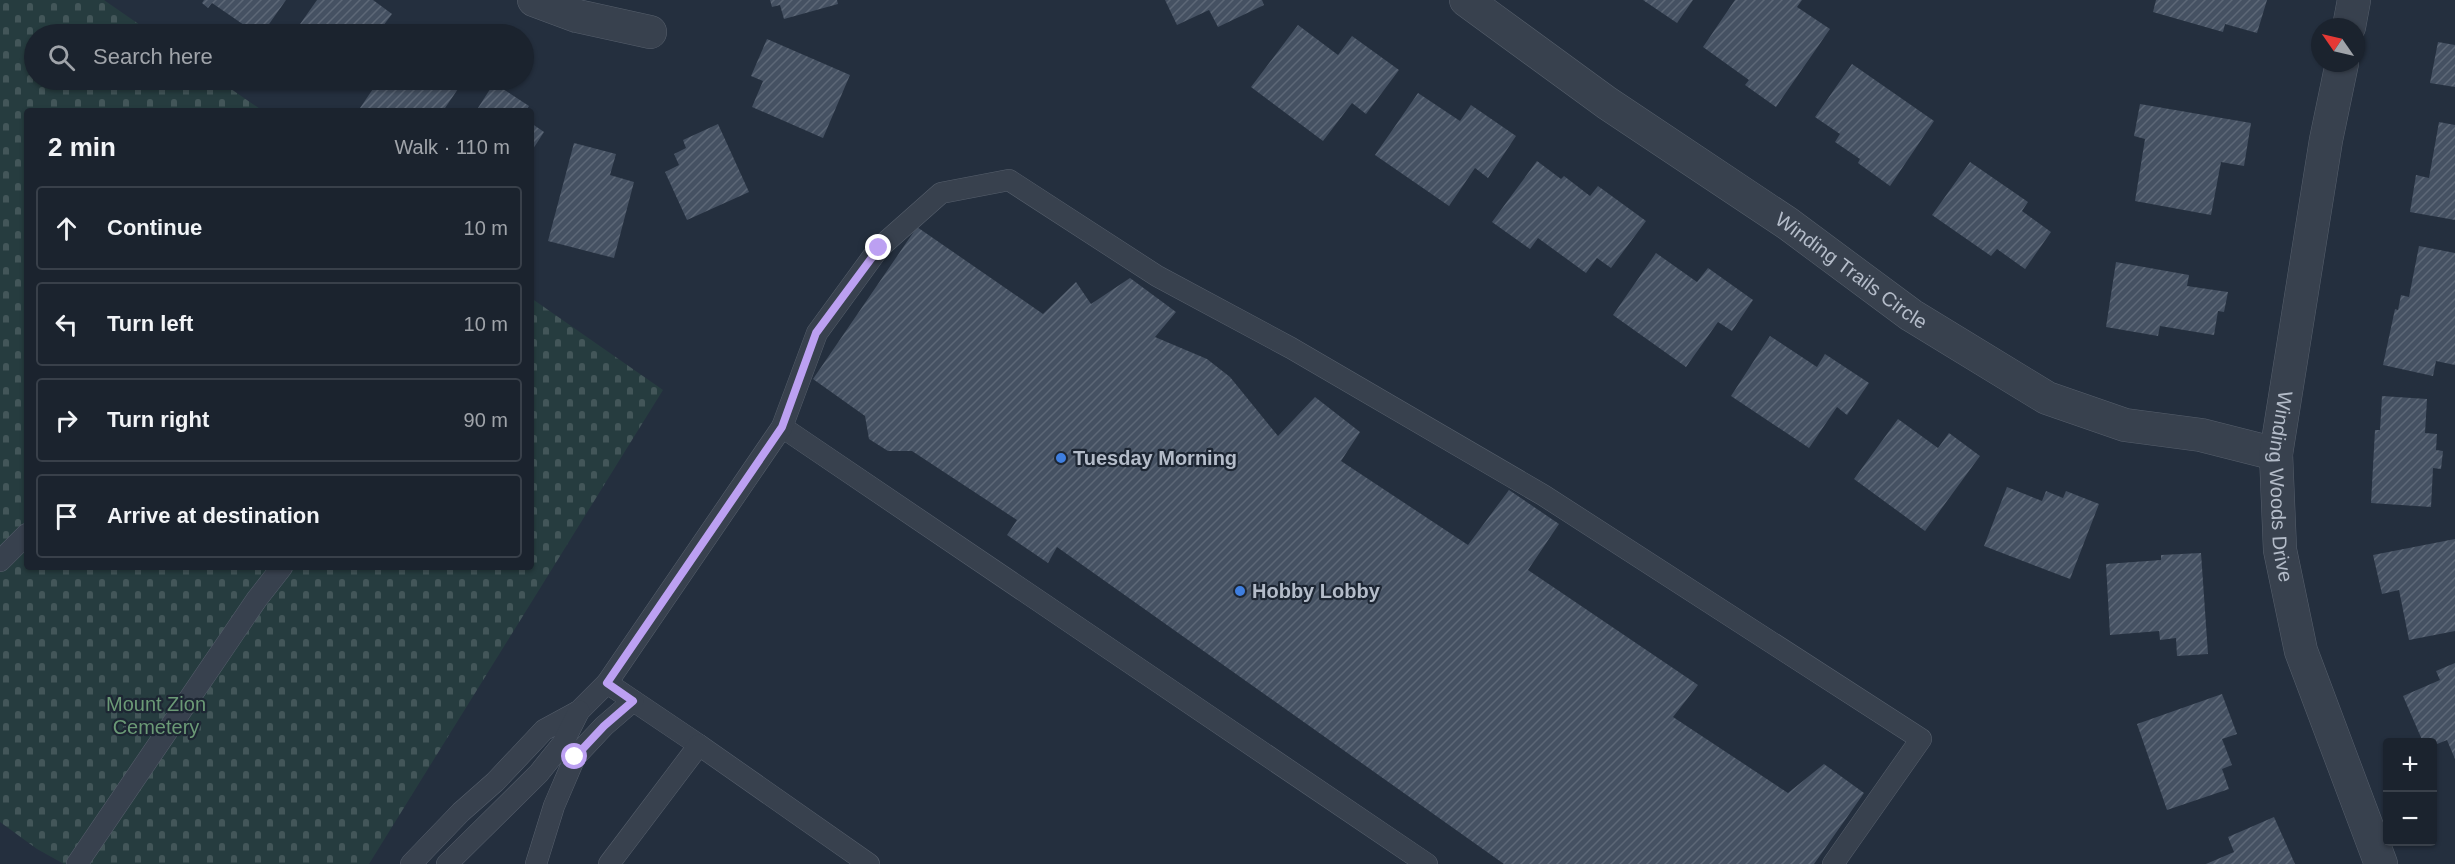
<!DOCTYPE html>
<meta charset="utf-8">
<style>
body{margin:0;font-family:Arial,sans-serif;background:#282f3a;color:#f1f3f6}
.controls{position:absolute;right:18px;bottom:18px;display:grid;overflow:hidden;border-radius:6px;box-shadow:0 2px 4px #0004}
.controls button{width:54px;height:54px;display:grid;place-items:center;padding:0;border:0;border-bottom:2px solid #39404a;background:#1b232e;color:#f1f3f6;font:30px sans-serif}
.compass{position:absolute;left:2311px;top:18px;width:54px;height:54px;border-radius:50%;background:#1b232e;box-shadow:0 2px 4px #0004;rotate:304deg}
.stop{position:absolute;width:18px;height:18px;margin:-14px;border:4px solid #bca0f2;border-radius:50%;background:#fff}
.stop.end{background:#bca0f2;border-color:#fff;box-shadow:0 2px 6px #0008}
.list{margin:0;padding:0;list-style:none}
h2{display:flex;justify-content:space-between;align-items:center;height:78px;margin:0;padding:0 24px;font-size:26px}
h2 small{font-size:20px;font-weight:400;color:#a0a4aa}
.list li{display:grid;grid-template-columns:39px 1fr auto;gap:18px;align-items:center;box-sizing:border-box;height:84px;margin:0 12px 12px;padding:0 12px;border:2px solid #39404a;border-radius:6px}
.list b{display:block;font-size:22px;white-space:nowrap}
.list em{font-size:20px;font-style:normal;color:#a0a4aa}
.icon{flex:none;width:33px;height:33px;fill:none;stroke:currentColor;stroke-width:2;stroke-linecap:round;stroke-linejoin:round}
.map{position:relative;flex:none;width:2455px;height:864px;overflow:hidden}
.search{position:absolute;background:#1b232e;box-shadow:0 2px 4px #0004;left:24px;top:24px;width:510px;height:66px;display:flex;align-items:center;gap:15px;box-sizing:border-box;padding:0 21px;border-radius:33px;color:#a0a4aa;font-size:22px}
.panel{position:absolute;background:#1b232e;box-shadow:0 2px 4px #0004;left:24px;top:108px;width:510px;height:462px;border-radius:6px}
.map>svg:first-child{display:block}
.cemetery{fill:url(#cemetery-stones)}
.building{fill:url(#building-hatch)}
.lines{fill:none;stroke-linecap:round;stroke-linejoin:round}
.service-casing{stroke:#565f6c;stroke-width:22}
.minor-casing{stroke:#565f6c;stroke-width:34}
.service{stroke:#38414e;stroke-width:21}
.minor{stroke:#38414e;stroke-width:33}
.route{stroke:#bca0f2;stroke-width:8}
.shop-dot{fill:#3f7fe0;stroke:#1d2633;stroke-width:2}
.labels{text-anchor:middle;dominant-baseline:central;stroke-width:4.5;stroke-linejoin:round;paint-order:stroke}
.street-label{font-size:20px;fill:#b4bcc9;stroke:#1d2633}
.poi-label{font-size:20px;font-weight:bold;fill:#b4bcc9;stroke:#1d2633;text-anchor:start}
.park-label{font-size:20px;fill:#6b9a76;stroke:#1d2633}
</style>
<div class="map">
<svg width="2455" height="864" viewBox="0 0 2455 864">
<defs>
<pattern id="cemetery-stones" width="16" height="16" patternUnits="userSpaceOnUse" patternTransform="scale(1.5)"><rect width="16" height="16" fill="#263c3f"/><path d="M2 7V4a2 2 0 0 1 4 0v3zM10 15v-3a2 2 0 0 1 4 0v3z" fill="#435659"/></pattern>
<pattern id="building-hatch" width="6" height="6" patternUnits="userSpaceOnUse" patternTransform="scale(1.5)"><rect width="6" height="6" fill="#455162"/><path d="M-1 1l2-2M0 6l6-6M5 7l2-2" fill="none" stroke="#5d6877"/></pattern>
</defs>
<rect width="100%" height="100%" fill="#242f3e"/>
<polygon class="cemetery" points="0,0 104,0 153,34 34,34 34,80 218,80 263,111 27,111 27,567 531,567 531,298 663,390 369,864 64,864 37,849 0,822"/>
<g class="building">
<polygon points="204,0 286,0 262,34 257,34 212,3 208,8 202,3"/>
<polygon points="317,0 373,0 392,14 377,34 309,34 298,27"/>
<polygon points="770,0 837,0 838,4 784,19 780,5 772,7"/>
<polygon points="1165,0 1262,0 1264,5 1218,27 1209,10 1177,25"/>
<polygon points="1643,0 1693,0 1677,23"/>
<polygon points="1735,0 1802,0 1797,7 1830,29 1776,107 1745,85 1749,80 1703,47"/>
<polygon points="2156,0 2267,0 2257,33 2225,24 2223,32 2153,12"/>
<polygon points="1298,25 1338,55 1352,36 1399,70 1366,114 1352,103 1323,141 1251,87"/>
<polygon points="767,39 850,75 823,138 752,107 763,81 751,76"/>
<polygon points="2438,42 2455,45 2455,87 2430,83"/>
<polygon points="1852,64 1934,121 1890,186 1858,163 1860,159 1835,142 1840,134 1815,117"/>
<polygon points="379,80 464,80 443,111 358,111"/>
<polygon points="494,83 529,106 526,111 476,111"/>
<polygon points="1418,93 1460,121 1471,105 1516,136 1488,178 1475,168 1449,206 1375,155"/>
<polygon points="2140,104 2251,123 2244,166 2221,162 2211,215 2135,201 2145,139 2134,136"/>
<polygon points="2439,122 2455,125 2455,220 2410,212 2416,175 2429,178"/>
<polygon points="531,123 544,132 531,152"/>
<polygon points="718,124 749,192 687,220 665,172 679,165 674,154 686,148 683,140"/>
<polygon points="574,143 616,154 610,175 634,182 614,258 548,241"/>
<polygon points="1537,161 1561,179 1564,176 1590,196 1598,186 1646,221 1611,268 1597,258 1586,273 1538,238 1530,249 1492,222"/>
<polygon points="1970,162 2028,202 2022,211 2051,232 2025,269 1997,249 1991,256 1932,215"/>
<polygon points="917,227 1043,314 1076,282 1091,304 1130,278 1176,312 1155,337 1207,359 1230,377 1278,436 1315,397 1360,432 1341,461 1468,545 1509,490 1559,524 1528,570 1698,685 1673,717 1788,793 1824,764 1864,793 1814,864 1504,864 1057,547 1048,563 1007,535 1017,520 912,451 888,451 869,439 865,416 813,379"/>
<polygon points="2419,246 2455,253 2455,365 2436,361 2433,376 2383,365 2395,309 2398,310 2401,295 2409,297"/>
<polygon points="1656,253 1697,282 1708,268 1753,300 1732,331 1718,322 1686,367 1613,315"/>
<polygon points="2116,262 2189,275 2187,286 2228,292 2224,312 2218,311 2214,335 2160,326 2158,336 2106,327"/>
<polygon points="1770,336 1817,367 1825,354 1869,383 1847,415 1837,407 1809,448 1731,396"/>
<polygon points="2382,396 2427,399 2425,433 2437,434 2436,450 2443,451 2441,469 2433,468 2431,507 2371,503 2375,430 2380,430"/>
<polygon points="1898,419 1938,448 1949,433 1980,456 1925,531 1854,479"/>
<polygon points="2007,487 2042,501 2046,491 2063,498 2066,491 2099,504 2070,579 1984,546"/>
<polygon points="2455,539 2455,631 2409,640 2399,590 2382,594 2373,555"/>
<polygon points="2201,553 2208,654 2177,656 2176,638 2160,640 2159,631 2110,635 2106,564 2161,560 2161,555"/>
<polygon points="2455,663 2455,759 2447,740 2432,746 2432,742 2423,742 2403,696 2440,680 2436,671"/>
<polygon points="2222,694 2237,734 2222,739 2232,765 2222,769 2229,789 2167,810 2137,724"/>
<polygon points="2274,817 2295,864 2206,864 2234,852 2228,837"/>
</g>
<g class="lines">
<defs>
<g id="service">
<polyline points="782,427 1427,864"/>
<polyline points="0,561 27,534"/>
<polyline points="607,683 699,745"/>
<polyline points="77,864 257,599 282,567"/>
<polyline points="411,864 461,812 495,782 544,730 579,711 607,683 782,427 817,333 879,248 941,193 1009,180 1157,276 1291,348 1543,495 1921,739 1833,864"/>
<polyline points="447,864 539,773 563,743 579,711"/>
<polyline points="536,864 554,806 575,757 604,726 633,701"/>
<polyline points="609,864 699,745 869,864"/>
</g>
<g id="minor">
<polyline points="534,0 577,16 650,32"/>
<path id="s1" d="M1466,0L1607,103L1787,223L1911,315L2047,398L2125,425L2201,435L2276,454"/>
<polyline points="2349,27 2354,0"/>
<path id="s2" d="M2342,63L2326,140L2276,454L2280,550L2301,651L2381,864"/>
</g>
</defs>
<use href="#service" class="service-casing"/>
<use href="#minor" class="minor-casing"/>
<use href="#service" class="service"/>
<use href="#minor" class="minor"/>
</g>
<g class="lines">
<polyline class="route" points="575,757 604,726 633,701 607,683 782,427 816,333 879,248"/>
</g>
<g class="shop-dot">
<circle cx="1061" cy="458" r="6"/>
<circle cx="1240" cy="591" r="6"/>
</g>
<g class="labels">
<g class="street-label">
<text stroke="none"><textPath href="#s1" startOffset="471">Winding Trails Circle</textPath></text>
<text stroke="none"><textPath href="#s2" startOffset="429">Winding Woods Drive</textPath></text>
</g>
<g class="poi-label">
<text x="1073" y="458">Tuesday Morning</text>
<text x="1252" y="591">Hobby Lobby</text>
</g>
<g class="park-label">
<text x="156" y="704">Mount Zion<tspan x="156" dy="23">Cemetery</tspan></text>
</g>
</g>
</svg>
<div class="controls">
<button>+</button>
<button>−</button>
</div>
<svg class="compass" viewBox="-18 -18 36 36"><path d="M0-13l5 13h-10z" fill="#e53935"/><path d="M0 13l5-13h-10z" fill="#a0a4aa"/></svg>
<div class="stop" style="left:575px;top:757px"></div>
<div class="stop end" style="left:879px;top:248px"></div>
<div class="search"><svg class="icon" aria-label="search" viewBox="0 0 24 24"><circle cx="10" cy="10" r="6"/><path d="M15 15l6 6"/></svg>Search here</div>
<section class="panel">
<h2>2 min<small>Walk · 110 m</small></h2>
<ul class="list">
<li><svg class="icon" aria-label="ahead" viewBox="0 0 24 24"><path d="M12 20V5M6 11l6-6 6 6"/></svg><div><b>Continue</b></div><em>10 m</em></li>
<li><svg class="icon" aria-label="left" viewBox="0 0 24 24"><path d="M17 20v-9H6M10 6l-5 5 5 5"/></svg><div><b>Turn left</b></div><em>10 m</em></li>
<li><svg class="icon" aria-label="right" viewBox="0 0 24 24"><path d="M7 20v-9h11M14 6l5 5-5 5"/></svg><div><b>Turn right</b></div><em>90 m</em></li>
<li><svg class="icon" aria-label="arrive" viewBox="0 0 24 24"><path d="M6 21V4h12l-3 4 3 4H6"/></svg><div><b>Arrive at destination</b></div></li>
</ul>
</section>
</div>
